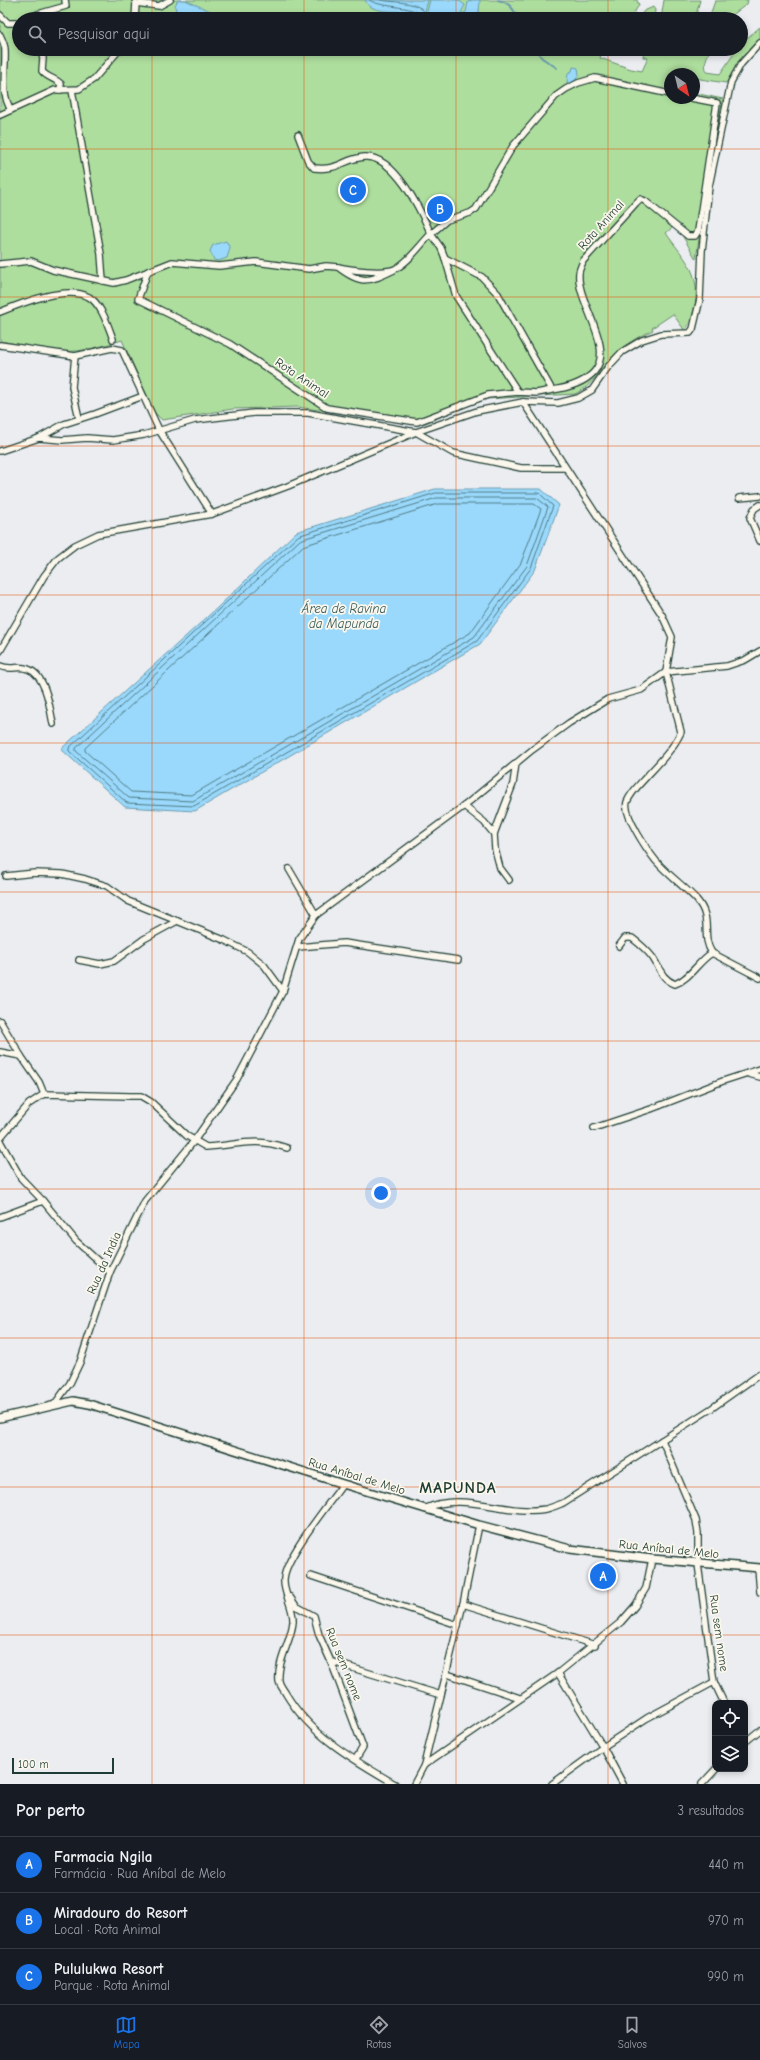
<!DOCTYPE html>
<html lang="pt">
<meta charset="utf-8">
<style>
body{margin:0;font-family:"Comic Neue",sans-serif;background:#242831;color:#f1f3f6}
.controls{position:absolute;right:12px;bottom:12px;display:grid;overflow:hidden;border-radius:8px;box-shadow:0 2px 6px #0003}
.controls button{width:36px;height:36px;display:grid;place-items:center;padding:0;border:0;border-bottom:1px solid #363941;background:#171b24;color:#f1f3f6;font:20px sans-serif}
.compass{position:absolute;left:664px;top:68px;width:36px;height:36px;border-radius:50%;background:#171b24;box-shadow:0 2px 6px #0003;rotate:145deg}
.scale{position:absolute;left:12px;bottom:10px;width:102px;box-sizing:border-box;padding-left:4px;border:2px solid #1f3d34;border-top:0;font-size:11px;line-height:14px;white-space:nowrap;color:#1f3d34;-webkit-text-stroke:3px #fbf7ec;paint-order:stroke}
.you{position:absolute;left:381px;top:1193px;width:14px;height:14px;margin:-10px;border:3px solid #fff;border-radius:50%;background:#1a73e8;box-shadow:0 0 0 6px #1a73e833}
.badge{display:grid;place-items:center;width:26px;height:26px;border-radius:50%;background:#1a73e8;color:#fff;font-size:13px;font-weight:700}
.pin{position:absolute;translate:-50% -50%;border:2px solid #fff;box-shadow:0 1px 4px #0006}
.list{margin:0;padding:0;list-style:none}
h2{display:flex;justify-content:space-between;align-items:center;height:52px;margin:0;padding:0 16px;font-size:17px}
h2 small{font-size:13px;font-weight:400;color:#9ea1a6}
.list li{display:grid;grid-template-columns:26px 1fr auto;gap:12px;align-items:center;box-sizing:border-box;height:56px;padding:0 16px;border-top:1px solid #363941}
.list b{display:block;font-size:15px;white-space:nowrap}
.list p{margin:0;font-size:13px;white-space:nowrap;color:#9ea1a6}
.list em{font-size:13px;font-style:normal;color:#9ea1a6}
.icon{flex:none;width:22px;height:22px;fill:none;stroke:currentColor;stroke-width:2;stroke-linecap:round;stroke-linejoin:round}
.map{position:relative;flex:none;width:760px;height:1784px;overflow:hidden}
.search{position:absolute;background:#171b24;box-shadow:0 2px 6px #0003;left:12px;right:12px;top:12px;height:44px;display:flex;align-items:center;gap:10px;box-sizing:border-box;padding:0 14px;border-radius:22px;color:#9ea1a6;font-size:15px}
.sheet{height:220px;background:#171b24}
nav{display:flex;justify-content:space-around;align-items:center;box-sizing:border-box;height:56px;border-top:1px solid #363941;background:#171b24;font-size:11px;color:#9ea1a6}
nav a{display:grid;justify-items:center;gap:2px}
nav .on{color:#1a73e8}
.map>svg:first-child{display:block}
.green{fill:#aede9e;stroke:#668e69}
.water{fill:#9ad9fc;stroke:#699bac}
.lines{fill:none;stroke-linecap:round;stroke-linejoin:round}
.shore{stroke:#507b84;stroke-width:1}
.stream{stroke:#699bac;stroke-width:2}
.minor-casing{stroke:#1f3d34;stroke-width:8}
.tertiary-casing{stroke:#1f3d34;stroke-width:10}
.minor{stroke:#fbf7ec;stroke-width:5.5}
.tertiary{stroke:#fbf7ec;stroke-width:7}
.grid{fill:none;stroke:#e8590c;stroke-width:1;stroke-opacity:0.55}
.labels{text-anchor:middle;dominant-baseline:central;stroke-width:3.5;stroke-linejoin:round;paint-order:stroke}
.street-label{font-size:12px;fill:#1f3d34;stroke:#fbf7ec}
.water-label{font-size:13px;font-style:italic;fill:#385c5c;stroke:#fbf7ec}
.district-label{font-size:16px;font-weight:bold;letter-spacing:1px;fill:#1f3d34;stroke:#fbf7ec}
</style>
<div class="map">
<svg width="760" height="1784" viewBox="0 0 760 1784">
<rect width="100%" height="100%" fill="#ebedf1"/>
<filter id="ink" filterUnits="userSpaceOnUse"><feTurbulence type="fractalNoise" baseFrequency=".025" numOctaves="2"/><feDisplacementMap in="SourceGraphic" scale="8" xChannelSelector="R" yChannelSelector="G"/><feConvolveMatrix kernelMatrix="1 2 1 2 8 2 1 2 1" color-interpolation-filters="sRGB"/></filter>
<g filter="url(#ink)">
<g class="green">
<path d="M0,0H637L639,5L630,19H19V49H603L600,58L631,69L642,71L648,58L643,57L644,49H710C707,58 703,63 707,72L720,74L737,49H741V43L760,27V39C745,51 736,67 726,83L694,78V74H670V98H694V93L723,99L710,163L696,259L682,235L673,227L666,233C673,244 689,261 693,274C700,293 695,314 685,331L673,314L652,328L653,330C638,337 624,344 612,357C599,370 593,386 575,394L485,399L423,424H415L298,407L233,409L162,420L155,413L122,340C107,345 92,349 77,351C52,353 25,345 0,341Z"/>
<polygon points="664,0 700,0 696,15 709,18 715,1 748,0 747,4 727,19 661,19"/>
<polygon points="653,7 655,10 654,19 637,19 644,11"/>
</g>
<g class="water">
<polygon points="185,0 224,17 228,19 177,19 175,5 178,0"/>
<path d="M365,0H428L423,19C418,19 417,15 413,13C400,9 372,16 365,0Z"/>
<polygon points="430,0 458,0 465,5 458,19 425,19"/>
<polygon points="472,0 480,0 479,12 471,19 460,19 462,14 466,12 468,2"/>
<polygon points="573,67 578,68 579,75 574,82 567,83 568,73 572,71"/>
<polygon points="226,241 230,248 227,258 218,261 214,260 210,251 213,245"/>
<polygon points="435,489 541,489 559,505 535,570 480,644 195,811 125,807 61,749 217,608 296,532"/>
</g>
<g class="lines">
<g class="shore">
<path d="M369,0C381,9 421,4 422,19"/>
<path d="M380,0C394,3 426,0 427,19"/>
<polygon points="436,493 539,493 553,506 531,568 477,641 194,806 127,803 69,751 69,748 298,536"/>
<polygon points="437,498 537,498 548,507 527,566 474,637 193,801 129,798 76,751 76,748 300,540"/>
<polygon points="438,504 534,504 541,509 521,563 470,633 192,795 131,792 85,751 85,748 303,546"/>
</g>
<g class="stream">
<path d="M498,0C510,3 513,8 518,19"/>
<polyline points="535,49 542,58 557,68"/>
</g>
<defs>
<g id="minor">
<polyline points="136,3 159,6 170,0"/>
<polyline points="0,15 8,23 19,23"/>
<polyline points="29,19 38,14"/>
<polyline points="39,19 38,14 66,6 65,0"/>
<polyline points="135,19 136,3"/>
<path d="M0,35C2,39 5,45 5,50C6,73 0,92 11,110"/>
<path d="M39,49L43,58L42,71C47,78 55,78 61,84L60,90"/>
<polyline points="72,90 101,254 103,281"/>
<polyline points="0,115 55,90 79,89 94,79 120,49"/>
<path d="M298,135L308,161L314,168C339,171 343,159 364,157C394,154 421,211 431,234L447,220L470,213L476,209L513,146L556,96L566,89L578,83L595,78L670,94"/>
<polyline points="0,264 31,261 53,270 114,283 126,280 172,262 219,266 256,262 309,269 326,266 338,267"/>
<path d="M394,270C369,282 361,285 338,267C350,270 384,274 395,269C409,262 420,245 431,234L441,248L445,258L456,296L518,392"/>
<polyline points="148,271 138,299 230,344 327,408 417,422 488,395 518,392 537,393 552,390 498,294 482,277 445,258"/>
<path d="M0,312C22,303 66,285 89,297C102,305 108,326 113,339"/>
<polyline points="0,345 75,356 72,387 79,418"/>
<polyline points="75,356 112,348 122,350 159,430 212,514"/>
<path d="M552,390C567,388 583,384 594,372C616,347 576,302 579,273C579,269 582,265 583,261L636,203L640,199L645,201L688,236H695L698,231L717,103L691,98"/>
<path d="M523,402L662,615L672,637L666,672L681,732C673,749 660,762 647,776C640,784 631,792 627,802C623,815 648,851 656,861C668,875 684,886 696,899C714,919 700,935 712,953"/>
<polyline points="39,438 62,440 87,438 113,440 144,435 195,420 254,413 308,413 416,432 453,453 521,468 564,468"/>
<polyline points="0,451 39,438 64,424 95,414 143,396"/>
<polyline points="739,498 760,496"/>
<polyline points="760,505 754,509 750,518 760,541"/>
<polyline points="0,651 44,576 58,558 75,545 98,534 212,514 288,486 416,432 477,411 523,402 558,403 578,398 592,390 608,367 622,352 642,340 661,334 690,333 693,329 700,299 702,251 709,186 731,82 741,64 760,43"/>
<path d="M0,666C11,671 18,665 28,669C46,675 50,708 53,724"/>
<polyline points="464,806 484,822 494,834"/>
<polyline points="289,869 316,915"/>
<polyline points="6,876 35,873 62,874 85,879 107,886 128,901 224,940 248,952 264,965 283,991"/>
<polyline points="509,880 500,868 495,849 494,834 513,784 516,763"/>
<path d="M619,946L625,938H632C640,944 647,950 653,958C660,969 662,979 675,984C691,978 698,961 712,953L760,978"/>
<polyline points="298,947 344,943 458,960"/>
<polyline points="79,960 100,964 114,961 144,939 177,921"/>
<polyline points="0,1021 21,1056"/>
<polyline points="0,1052 21,1056 39,1082 44,1094"/>
<polyline points="749,1074 760,1077"/>
<polyline points="594,1128 651,1109 723,1081 760,1069"/>
<path d="M0,1138L29,1104L44,1094L130,1096H141L151,1102L187,1136L206,1147C240,1145 253,1137 287,1148"/>
<polyline points="0,1141 21,1178 43,1201 76,1241 110,1272"/>
<polyline points="0,1217 43,1201"/>
<polyline points="54,1405 70,1383 80,1362 110,1272 145,1201 194,1141 237,1079 283,991 299,939 316,915 464,806 532,750 569,723 608,699 641,690 666,672 727,666 745,660 760,651"/>
<polyline points="662,1440 696,1520 698,1533 698,1564 714,1682 724,1703"/>
<path d="M343,1484C329,1504 285,1557 284,1579C283,1594 294,1607 293,1622C291,1642 277,1661 279,1681C280,1686 284,1690 286,1694C311,1736 354,1760 395,1784"/>
<path d="M424,1509C463,1490 505,1516 546,1509C551,1508 558,1505 563,1503L712,1408L760,1374"/>
<polyline points="758,1568 760,1592"/>
<polyline points="311,1576 458,1625"/>
<polyline points="290,1597 296,1606 314,1616 319,1635 332,1664 363,1747 357,1757"/>
<polyline points="463,1604 595,1645"/>
<polyline points="333,1662 441,1695"/>
<polyline points="558,1673 603,1747 623,1784"/>
<polyline points="447,1674 520,1698"/>
<polyline points="745,1742 760,1730"/>
<polyline points="424,1765 558,1673 621,1622 635,1606 646,1588 652,1559"/>
<polyline points="414,1784 424,1765 463,1604 479,1525"/>
<polyline points="552,1784 603,1747 647,1718 714,1682"/>
<polyline points="702,1784 716,1769"/>
</g>
<polyline id="tertiary" points="0,1418 73,1401 89,1404 343,1484 479,1525 570,1549 652,1559 760,1568"/>
</defs>
<use href="#minor" class="minor-casing"/>
<use href="#tertiary" class="tertiary-casing"/>
<use href="#minor" class="minor"/>
<use href="#tertiary" class="tertiary"/>
</g>
</g>
<path class="grid" d="M152,0V19M304,0V19M456,0V19M608,0V19M152,49V1784M304,49V1784M456,49V1784M608,49V1784M0,149H760M0,297H760M0,446H760M0,595H760M0,743H760M0,892H760M0,1041H760M0,1189H760M0,1338H760M0,1487H760M0,1635H760"/>
<g class="labels">
<g class="street-label">
<text transform="translate(601 225) rotate(-48)">Rota Animal</text>
<text transform="translate(302 378) rotate(34)">Rota Animal</text>
<text transform="translate(104 1263) rotate(-66)">Rua da India</text>
<text transform="translate(357 1476) rotate(17)">Rua Aníbal de Melo</text>
<text transform="translate(669 1549) rotate(6)">Rua Aníbal de Melo</text>
<text transform="translate(719 1633) rotate(82)">Rua sem nome</text>
<text transform="translate(344 1664) rotate(68)">Rua sem nome</text>
</g>
<g class="water-label">
<text x="344" y="608">Área de Ravina<tspan x="344" dy="15">da Mapunda</tspan></text>
</g>
<g class="district-label">
<text x="458" y="1488">MAPUNDA</text>
</g>
</g>
</svg>
<div class="controls">
<button><svg class="icon" aria-label="locate" viewBox="0 0 24 24"><circle cx="12" cy="12" r="6"/><path d="M12 2v4M12 18v4M2 12h4M18 12h4"/></svg></button>
<button><svg class="icon" aria-label="layers" viewBox="0 0 24 24"><path d="M12 4l9 5-9 5-9-5zM3 14l9 5 9-5"/></svg></button>
</div>
<svg class="compass" viewBox="-18 -18 36 36"><path d="M0-13l5 13h-10z" fill="#e53935"/><path d="M0 13l5-13h-10z" fill="#9ea1a6"/></svg>
<div class="scale">100 m</div>
<div class="you"></div>
<div class="pin badge" style="left:603px;top:1576px">A</div>
<div class="pin badge" style="left:440px;top:209px">B</div>
<div class="pin badge" style="left:353px;top:190px">C</div>
<div class="search"><svg class="icon" aria-label="search" viewBox="0 0 24 24"><circle cx="10" cy="10" r="6"/><path d="M15 15l6 6"/></svg>Pesquisar aqui</div>
</div>
<section class="sheet">
<h2>Por perto<small>3 resultados</small></h2>
<ul class="list">
<li><span class="badge">A</span><div><b>Farmacia Ngila</b><p>Farmácia · Rua Aníbal de Melo</p></div><em>440 m</em></li>
<li><span class="badge">B</span><div><b>Miradouro do Resort</b><p>Local · Rota Animal</p></div><em>970 m</em></li>
<li><span class="badge">C</span><div><b>Pululukwa Resort</b><p>Parque · Rota Animal</p></div><em>990 m</em></li>
</ul>
</section>
<nav>
<a class="on"><svg class="icon" aria-label="map" viewBox="0 0 24 24"><path d="M3 6l6-2 6 2 6-2v14l-6 2-6-2-6 2zM9 4v14M15 6v14"/></svg>Mapa</a>
<a><svg class="icon" aria-label="directions" viewBox="0 0 24 24"><path d="M12 3l9 9-9 9-9-9zM9 14v-3h6M13 9l2 2-2 2"/></svg>Rotas</a>
<a><svg class="icon" aria-label="saved" viewBox="0 0 24 24"><path d="M7 4h10v16l-5-4-5 4z"/></svg>Salvos</a>
</nav>
